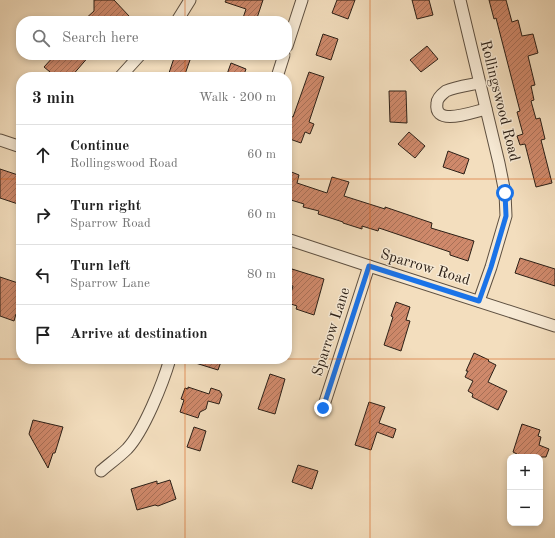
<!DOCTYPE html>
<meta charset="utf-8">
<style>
body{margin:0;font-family:"Old Standard TT",serif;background:#f6f6f6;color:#222}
.controls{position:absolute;right:12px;bottom:12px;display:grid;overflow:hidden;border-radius:8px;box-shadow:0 2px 6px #0003}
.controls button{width:36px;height:36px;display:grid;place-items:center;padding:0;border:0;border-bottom:1px solid #e0e0e0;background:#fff;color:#222;font:20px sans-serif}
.stop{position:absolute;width:12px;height:12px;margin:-9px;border:3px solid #1a73e8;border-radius:50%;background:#fff}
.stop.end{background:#1a73e8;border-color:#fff;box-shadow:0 1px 4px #0008}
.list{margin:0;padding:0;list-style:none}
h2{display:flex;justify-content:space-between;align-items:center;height:52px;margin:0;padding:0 16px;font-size:17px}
h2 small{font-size:13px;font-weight:400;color:#767676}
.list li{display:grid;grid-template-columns:26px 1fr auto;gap:12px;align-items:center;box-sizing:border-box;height:60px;padding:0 16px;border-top:1px solid #e0e0e0}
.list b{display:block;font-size:15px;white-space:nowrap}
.list p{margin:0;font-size:13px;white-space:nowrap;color:#767676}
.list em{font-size:13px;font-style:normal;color:#767676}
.icon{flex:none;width:22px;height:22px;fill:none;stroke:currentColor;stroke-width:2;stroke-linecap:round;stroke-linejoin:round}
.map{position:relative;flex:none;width:555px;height:538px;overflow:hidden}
.search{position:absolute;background:#fff;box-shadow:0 2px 6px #0003;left:16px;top:16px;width:276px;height:44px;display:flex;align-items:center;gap:10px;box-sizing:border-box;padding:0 14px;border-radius:16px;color:#767676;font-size:15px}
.panel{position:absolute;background:#fff;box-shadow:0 2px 6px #0003;left:16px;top:72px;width:276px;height:292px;border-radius:16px}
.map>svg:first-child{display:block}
.building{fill:url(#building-hatch);stroke:#2c2017}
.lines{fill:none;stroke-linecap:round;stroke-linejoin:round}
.street-casing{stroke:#5e5041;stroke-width:13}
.street{stroke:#f7ead5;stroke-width:11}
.route{stroke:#1a73e8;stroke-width:5}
.grid{fill:none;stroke:#d5530d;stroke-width:1;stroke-opacity:0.55}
.labels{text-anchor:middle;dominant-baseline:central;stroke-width:3;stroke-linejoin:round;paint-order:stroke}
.street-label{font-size:15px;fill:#2c2017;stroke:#f7ead5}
</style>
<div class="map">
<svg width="555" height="538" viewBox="0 0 555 538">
<defs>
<pattern id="building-hatch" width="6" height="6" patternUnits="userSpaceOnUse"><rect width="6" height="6" fill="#cf896b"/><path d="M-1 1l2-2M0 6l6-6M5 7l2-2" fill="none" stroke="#a87057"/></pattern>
</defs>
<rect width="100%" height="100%" fill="#f3debe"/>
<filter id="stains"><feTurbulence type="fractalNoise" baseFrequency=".005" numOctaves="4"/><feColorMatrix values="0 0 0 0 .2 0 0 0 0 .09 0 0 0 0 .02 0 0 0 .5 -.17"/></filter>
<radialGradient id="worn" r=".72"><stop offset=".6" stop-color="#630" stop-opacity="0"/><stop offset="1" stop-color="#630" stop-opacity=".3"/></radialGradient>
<g class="building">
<polygon points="94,0 114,0 129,16 124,21 83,21 94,11"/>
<polygon points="226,0 263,0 256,21 242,21 246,9 225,2"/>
<polygon points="337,0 355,0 348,19 332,13"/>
<polygon points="412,0 429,0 433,15 417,19"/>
<polygon points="489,0 506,0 512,22 518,20 522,36 533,34 538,53 528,56 535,85 531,86 534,100 531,101 536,119 540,118 545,139 541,140 552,183 536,187 525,144 520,145 517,136 523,134 517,112 520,111 496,18 494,19"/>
<polygon points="323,34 338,39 331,60 316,55"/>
<polygon points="427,46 438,59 421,72 410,60"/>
<polygon points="55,55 90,55 71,77 56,77 44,67"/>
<polygon points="175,55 190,60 184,77 169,73"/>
<polygon points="231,63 246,69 243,77 226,77"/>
<polygon points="309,72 324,77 309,122 314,124 310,134 305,132 301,143 287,138 287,125 290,116 293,117"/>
<polygon points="389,91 406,91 407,123 390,122"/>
<polygon points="409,132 425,146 415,158 398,144"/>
<polygon points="448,151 469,159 464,174 443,167"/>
<polygon points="0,169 21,176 21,205 0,198"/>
<polygon points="289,171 299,175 297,183 327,193 332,177 349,182 344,196 385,209 385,207 432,223 431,228 474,241 468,261 450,255 450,252 379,228 378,231 362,226 362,229 343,223 343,222 318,214 319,211 303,207 304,204 291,200 289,207 287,206 287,177"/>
<polygon points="520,258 555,269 555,286 515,273"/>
<polygon points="292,269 324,279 314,315 296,309 297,306 288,303 293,286 287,284"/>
<polygon points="0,277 18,283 21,286 21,313 16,314 14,321 0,316"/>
<polygon points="396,302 410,307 406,320 410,321 401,351 384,345 393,317 391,316"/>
<polygon points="474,353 489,360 488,361 496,365 488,382 507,391 498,410 472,397 473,394 468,391 473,381 465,377 468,371 466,371"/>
<polygon points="190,359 222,359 218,370 189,361"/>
<polygon points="270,374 285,379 275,414 258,409"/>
<polygon points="188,387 209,394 211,388 220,391 222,395 219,404 208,401 206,409 200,412 198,418 180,412 184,400 181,399 185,388 188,389"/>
<polygon points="369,402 385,407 379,423 396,429 393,438 377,432 371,450 355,445"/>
<polygon points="33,420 63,427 55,453 53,453 48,468 29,434"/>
<polygon points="522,424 540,430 538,436 541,437 539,445 549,449 546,457 516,457 517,454 513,452"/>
<polygon points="194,427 206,431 200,451 187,447"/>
<polygon points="298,465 318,471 312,489 292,482"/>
<polygon points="170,480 176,499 158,506 155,505 137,510 131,489 157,481 157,484"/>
</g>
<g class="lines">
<defs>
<g id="street">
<polyline points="460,0 499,163 505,193 506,216 491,267 479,301"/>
<polyline points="177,21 190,0"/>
<polyline points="287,46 302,0"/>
<polyline points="120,77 140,55"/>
<polyline points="277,77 284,55"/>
<path d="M479,83C469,85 454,87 446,91C442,94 437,99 437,103C433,128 475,111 486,109"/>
<polyline points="0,140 21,147"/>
<polyline points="287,239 369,266 555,326"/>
<polyline points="323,408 369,266"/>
<path d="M101,471C109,464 119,457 127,449C144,431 163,383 170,359"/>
</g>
</defs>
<use href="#street" class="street-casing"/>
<use href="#street" class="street"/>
</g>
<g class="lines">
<polyline class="route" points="323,408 369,266 479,301 491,267 506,216 505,193"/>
</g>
<path class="grid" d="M185,0V21M370,0V538M185,55V77M0,179H21M287,179H555M0,359H21M185,359V538M287,359H555"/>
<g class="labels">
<g class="street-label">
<text transform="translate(499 101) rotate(76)">Rollingswood Road</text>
<text transform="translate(425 268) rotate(17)">Sparrow Road</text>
<text transform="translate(332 332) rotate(-72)">Sparrow Lane</text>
</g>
</g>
<rect width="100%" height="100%" filter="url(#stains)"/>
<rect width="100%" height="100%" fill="url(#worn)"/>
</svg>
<div class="controls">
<button>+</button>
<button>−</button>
</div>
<div class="stop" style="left:505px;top:193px"></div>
<div class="stop end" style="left:323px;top:408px"></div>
<div class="search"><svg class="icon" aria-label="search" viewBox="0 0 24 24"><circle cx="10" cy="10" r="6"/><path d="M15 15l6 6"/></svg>Search here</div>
<section class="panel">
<h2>3 min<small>Walk · 200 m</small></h2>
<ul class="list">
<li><svg class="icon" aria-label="ahead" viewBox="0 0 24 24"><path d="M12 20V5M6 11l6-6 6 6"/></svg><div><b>Continue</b><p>Rollingswood Road</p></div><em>60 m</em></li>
<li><svg class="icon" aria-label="right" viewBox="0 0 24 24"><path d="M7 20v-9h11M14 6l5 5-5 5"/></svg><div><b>Turn right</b><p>Sparrow Road</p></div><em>60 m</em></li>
<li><svg class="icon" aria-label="left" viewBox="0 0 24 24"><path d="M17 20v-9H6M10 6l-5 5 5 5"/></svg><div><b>Turn left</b><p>Sparrow Lane</p></div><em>80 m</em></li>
<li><svg class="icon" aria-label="arrive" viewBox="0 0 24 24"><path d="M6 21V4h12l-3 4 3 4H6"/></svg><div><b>Arrive at destination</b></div></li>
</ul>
</section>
</div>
